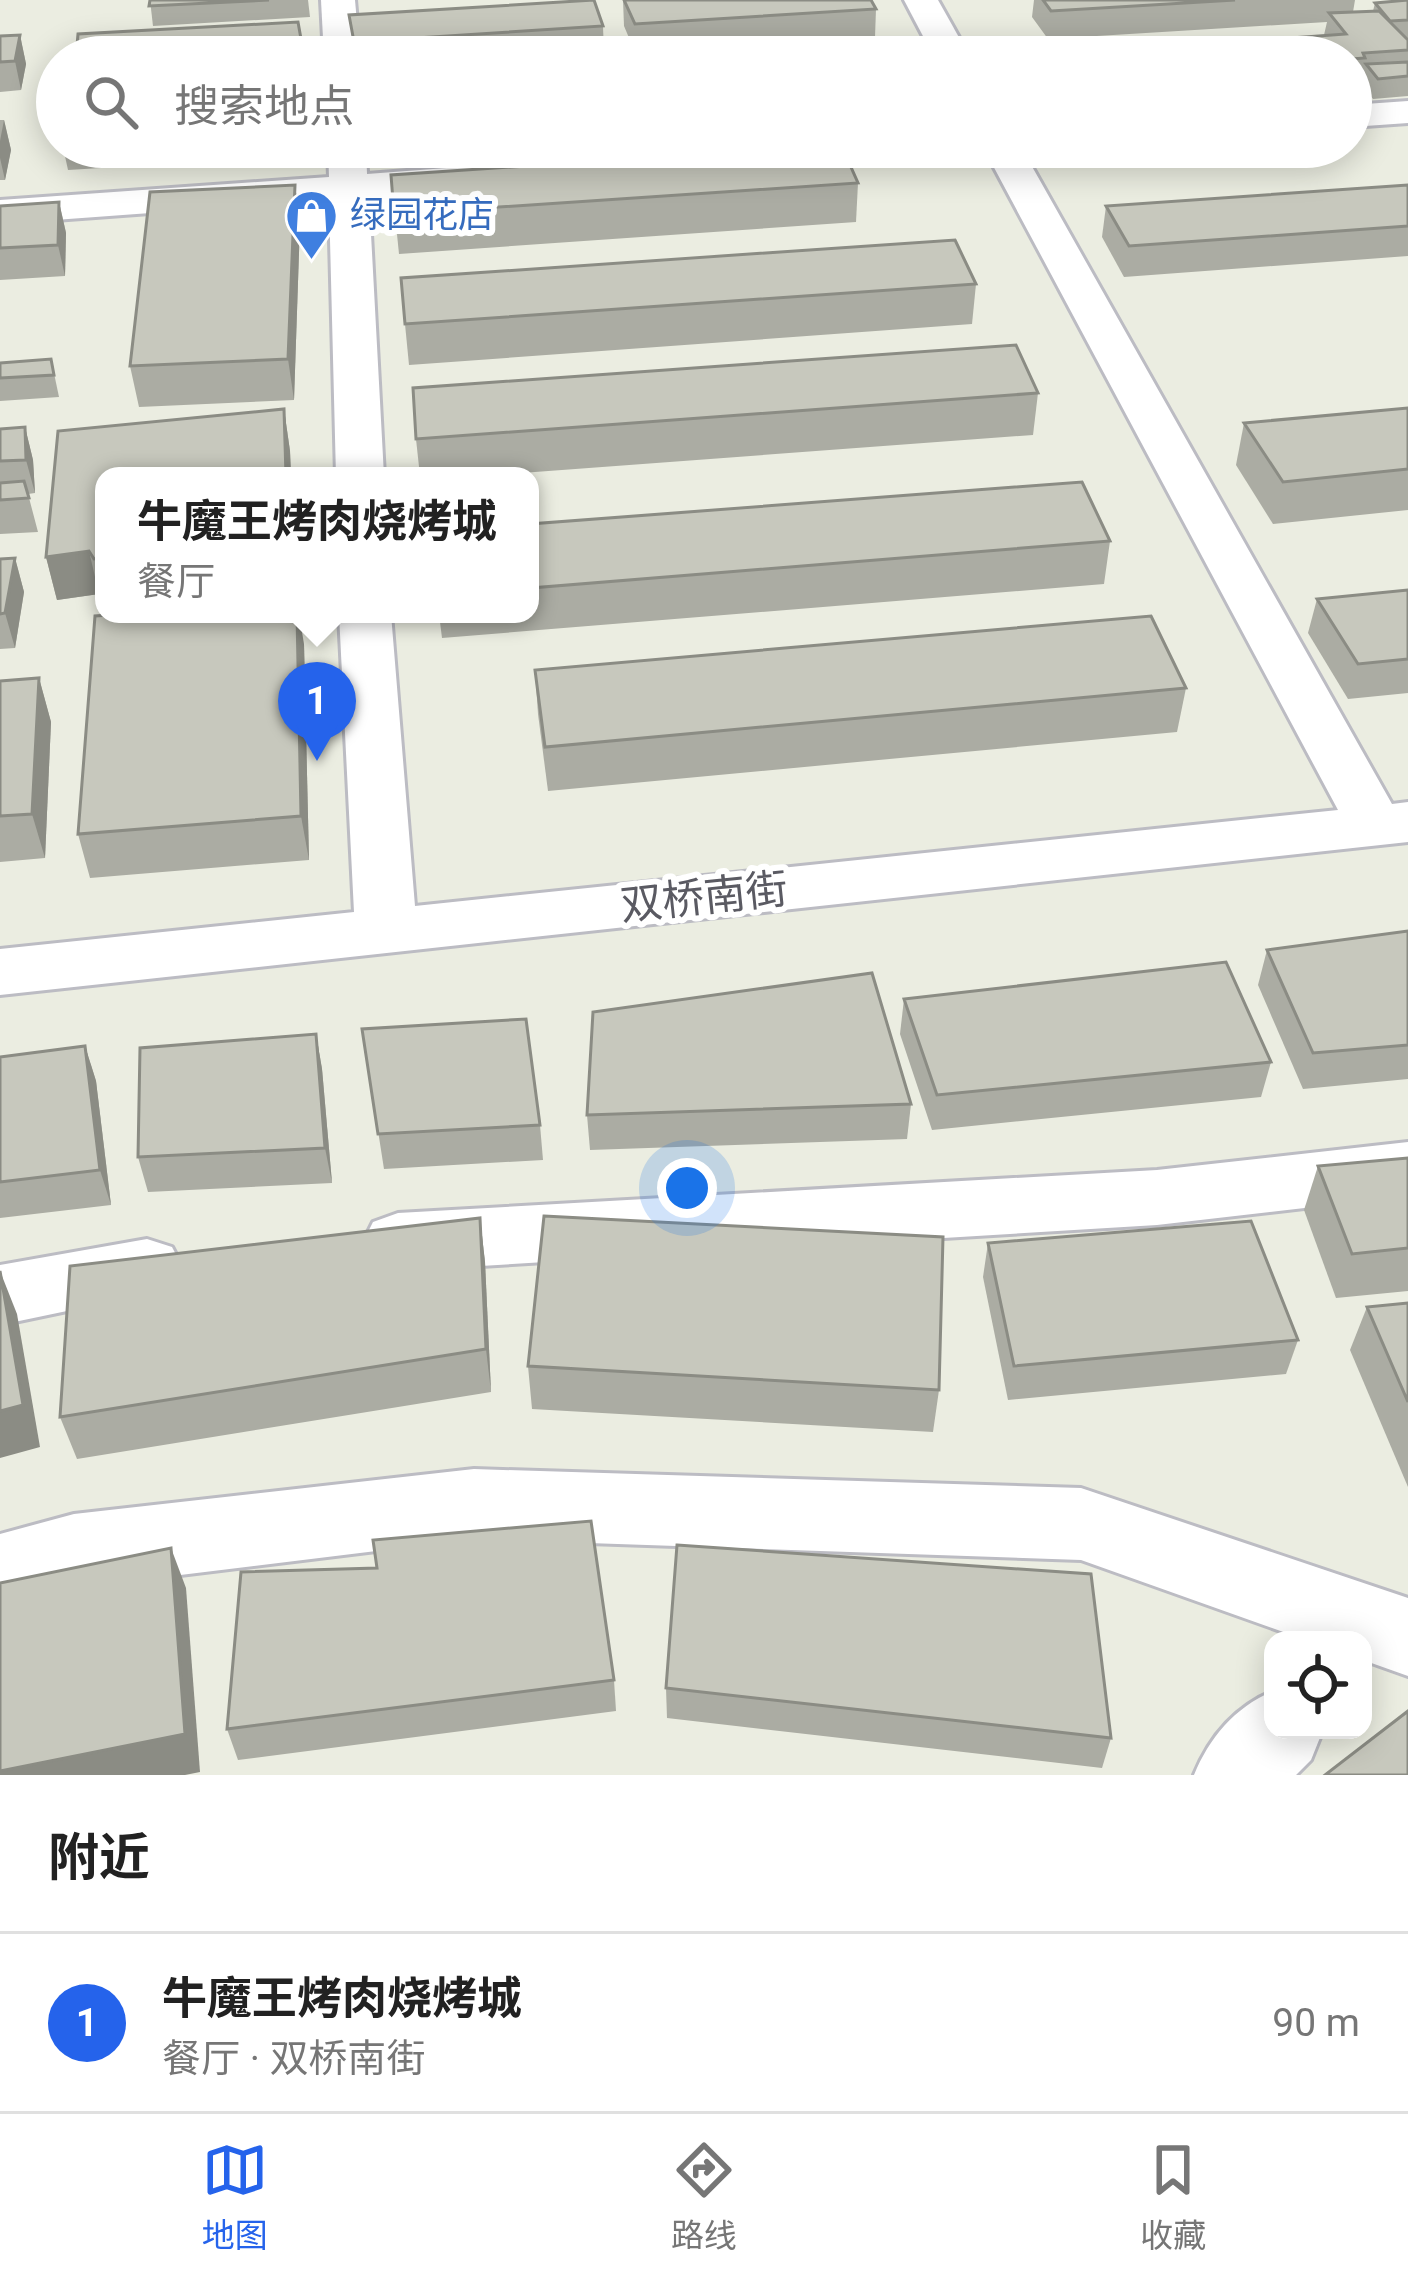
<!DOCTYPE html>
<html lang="zh">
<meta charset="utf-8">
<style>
body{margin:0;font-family:Roboto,"Noto Sans SC",sans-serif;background:#f6f6f6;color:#222}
.controls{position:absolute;right:36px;bottom:36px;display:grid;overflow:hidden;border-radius:24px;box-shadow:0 6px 30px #0003}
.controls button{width:108px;height:108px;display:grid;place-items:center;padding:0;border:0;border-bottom:3px solid #e0e0e0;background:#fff;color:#222;font:60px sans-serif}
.you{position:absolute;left:687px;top:1188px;width:42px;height:42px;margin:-30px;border:9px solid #fff;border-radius:50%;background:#1a73e8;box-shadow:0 0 0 18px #1a73e833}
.badge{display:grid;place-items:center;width:78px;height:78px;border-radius:50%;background:#2563eb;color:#fff;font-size:39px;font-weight:700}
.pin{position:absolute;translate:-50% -99px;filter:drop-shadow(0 3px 6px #0008)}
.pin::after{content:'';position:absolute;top:63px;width:42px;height:36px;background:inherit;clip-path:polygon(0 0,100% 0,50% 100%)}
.popup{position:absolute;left:95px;top:467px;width:444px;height:156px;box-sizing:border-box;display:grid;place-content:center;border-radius:24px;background:#fff;filter:drop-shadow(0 3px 9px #0005);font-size:39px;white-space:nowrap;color:#767676}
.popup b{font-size:45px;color:#222}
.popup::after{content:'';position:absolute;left:50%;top:100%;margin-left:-24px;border:24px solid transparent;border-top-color:#fff}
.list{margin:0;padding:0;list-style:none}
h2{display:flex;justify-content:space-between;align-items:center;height:156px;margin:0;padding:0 48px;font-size:51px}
h2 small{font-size:39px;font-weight:400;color:#767676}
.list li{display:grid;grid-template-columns:78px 1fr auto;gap:36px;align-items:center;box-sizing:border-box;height:180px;padding:0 48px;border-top:3px solid #e0e0e0}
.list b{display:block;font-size:45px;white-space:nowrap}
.list p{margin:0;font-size:39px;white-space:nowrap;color:#767676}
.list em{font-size:39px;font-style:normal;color:#767676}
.icon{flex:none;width:66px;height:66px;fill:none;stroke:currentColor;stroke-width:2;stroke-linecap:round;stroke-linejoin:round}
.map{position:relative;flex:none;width:1408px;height:1775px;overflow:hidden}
.search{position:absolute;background:#fff;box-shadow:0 6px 30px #0003;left:36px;right:36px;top:36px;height:132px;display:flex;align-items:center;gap:30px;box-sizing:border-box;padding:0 42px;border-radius:66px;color:#767676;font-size:45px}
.sheet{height:336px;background:#fff}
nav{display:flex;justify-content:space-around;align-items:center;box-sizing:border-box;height:168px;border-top:3px solid #e0e0e0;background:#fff;font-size:33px;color:#767676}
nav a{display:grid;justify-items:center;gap:6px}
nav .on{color:#2563eb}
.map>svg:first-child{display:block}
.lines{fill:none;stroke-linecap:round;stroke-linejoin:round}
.minor-casing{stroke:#bcbcc3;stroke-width:6}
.minor{fill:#fff;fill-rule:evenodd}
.wall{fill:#abaca3}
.shaded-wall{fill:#8b8c84}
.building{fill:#c7c8bd;stroke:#8b8c84;stroke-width:3}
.labels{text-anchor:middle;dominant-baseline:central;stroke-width:12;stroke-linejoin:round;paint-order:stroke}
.far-shop-label{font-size:36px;fill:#366cbe;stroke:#fff;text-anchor:start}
.street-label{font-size:42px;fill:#5a5a62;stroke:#fff}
</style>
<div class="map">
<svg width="1408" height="1775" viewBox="0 0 1408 1775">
<rect width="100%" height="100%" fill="#ebede1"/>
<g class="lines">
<defs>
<g id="minor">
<polygon points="321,0 355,0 360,57 324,57"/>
<polygon points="904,0 938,0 970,57 934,57"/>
<polygon points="1408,101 1408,123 1351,127 1351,105"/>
<polygon points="328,147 366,147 367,174 473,166 487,170 492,178 487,186 473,190 369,197 384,476 336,476 329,200 0,224 0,200 329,177"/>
<polygon points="930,147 924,155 911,158 766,169 752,165 747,157 760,147"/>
<polygon points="983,147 1021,147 1392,804 1408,802 1408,842 0,995 0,949 354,912 339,614 391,614 415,906 1338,810"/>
<polygon points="1408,1142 1408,1196 1157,1225 398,1271 373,1262 363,1242 373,1222 398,1213 1157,1170"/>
<polygon points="147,1239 172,1247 183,1268 172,1289 0,1325 0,1265"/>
<polygon points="474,1469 1081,1488 1408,1598 1408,1676 1363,1660 1363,1640 1306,1640 1081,1560 474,1539 74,1588 0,1608 0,1534 74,1514"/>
<path d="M1273,1691V1730H1323L1311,1760L1296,1775H1194C1209,1738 1235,1707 1273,1691Z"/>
</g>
</defs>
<use href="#minor" class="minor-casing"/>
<use href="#minor" class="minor"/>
</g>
<g class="wall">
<polygon points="150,0 308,0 310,17 153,26"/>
<polygon points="623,0 876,9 875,37 635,52 624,26"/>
<polygon points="1034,0 1355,0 1353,12 1373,11 1375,3 1408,0 1408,96 1373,99 1362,85 1362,81 1360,81 1359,87 1351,88 1351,57 1051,57 1051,55 1324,35 1327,22 1048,39 1032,17"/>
<polygon points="349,15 603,26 604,54 563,57 355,57"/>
<polygon points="298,22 304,57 76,57"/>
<polygon points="20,35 26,64 21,90 0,92 0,36"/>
<polygon points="0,120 4,120 11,150 5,180 0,180"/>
<polygon points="63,147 312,147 313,155 68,170"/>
<polygon points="391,175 858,183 856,222 399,254"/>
<polygon points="295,185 300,223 294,400 139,407 130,366"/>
<polygon points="1408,185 1408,256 1124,277 1102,237 1106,206"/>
<polygon points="59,202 66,233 65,276 0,280 0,206"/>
<polygon points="976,284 972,324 409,365 405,324"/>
<polygon points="51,359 59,397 0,401 0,363"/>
<polygon points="1038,393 1033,435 480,476 420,476 416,439"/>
<polygon points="1408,408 1408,510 1273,524 1236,465 1244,423"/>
<polygon points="284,409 290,451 291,476 104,476 104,602 99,594 57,600 46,557 58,431"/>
<polygon points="25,427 33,460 35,493 28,494 38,532 0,534 0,429"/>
<polygon points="530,524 1110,541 1104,584 442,638 439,614 530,614"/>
<polygon points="15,558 24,592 15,648 0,649 0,559"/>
<polygon points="1408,590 1408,693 1348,699 1308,633 1317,599"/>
<polygon points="304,644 309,860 90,878 78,834"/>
<polygon points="535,670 1186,688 1177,732 548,791 538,714"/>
<polygon points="39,678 51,722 45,858 0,862 0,681"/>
<polygon points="1408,931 1408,1079 1303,1089 1258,985 1267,950"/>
<polygon points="904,999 1271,1062 1261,1097 932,1130 900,1034"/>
<polygon points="362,1029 540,1125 543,1160 384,1169"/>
<polygon points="316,1034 322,1069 332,1183 148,1192 138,1157"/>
<polygon points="85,1046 96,1081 111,1205 0,1218 0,1057"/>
<polygon points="911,1104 907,1139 590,1150 587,1115"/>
<polygon points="1408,1158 1408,1291 1336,1298 1304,1210 1318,1166"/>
<polygon points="480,1218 485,1262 491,1392 77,1459 60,1417"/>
<polygon points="988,1243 1298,1340 1286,1374 1008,1400 983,1277"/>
<polygon points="1408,1303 1408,1487 1350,1350 1367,1307"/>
<polygon points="528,1366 939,1390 933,1432 532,1409"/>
<polygon points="377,1568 614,1680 616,1711 238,1760 227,1729"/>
<polygon points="666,1688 1111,1738 1102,1768 667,1718"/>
</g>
<g class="shaded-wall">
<polygon points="20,35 26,64 21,90 15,61"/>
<polygon points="4,120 11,150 5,180 0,158 0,141"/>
<polygon points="295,185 300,223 294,400 288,359"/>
<polygon points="59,202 66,233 65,276 58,245"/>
<polygon points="284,409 290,451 291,476 286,476"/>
<polygon points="25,427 33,460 35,493 26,460"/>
<polygon points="89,551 99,594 57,600 46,557"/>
<polygon points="15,558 24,592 15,648 5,613"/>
<polygon points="297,614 299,614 304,644 309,860 301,816"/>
<polygon points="39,678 51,722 45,858 32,814"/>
<polygon points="316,1034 322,1069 332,1183 325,1148"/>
<polygon points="85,1046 96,1081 111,1205 100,1170"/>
<polygon points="480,1218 485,1262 491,1392 486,1349"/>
<polygon points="0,1271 17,1314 40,1447 0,1458"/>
<polygon points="171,1548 186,1588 200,1772 185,1775 0,1775 0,1771"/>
</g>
<g class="building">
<polygon points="150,0 269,0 149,6"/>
<polygon points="594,0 603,26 354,42 349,15"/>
<polygon points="624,0 871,0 876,9 635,24"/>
<polygon points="1043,0 1235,0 1051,11"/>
<polygon points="1408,0 1408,20 1390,21 1375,3"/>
<polygon points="1379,11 1408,40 1408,50 1363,53 1365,58 1351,59 1351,57 1053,57 1051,55 1346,34 1329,13"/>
<polygon points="298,22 303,50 180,57 76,57 78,34"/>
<polygon points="20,35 15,61 0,62 0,36"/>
<polygon points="1408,62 1408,76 1378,79 1366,64"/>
<polygon points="812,147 842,147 858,183 394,214 391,175"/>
<polygon points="295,185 288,359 130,366 150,192"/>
<polygon points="1408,185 1408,226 1129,246 1106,206"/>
<polygon points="59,202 58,245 0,248 0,206"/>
<polygon points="955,240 976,284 405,324 401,278"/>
<polygon points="1016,345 1038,393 416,439 413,388"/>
<polygon points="51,359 54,375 0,378 0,363"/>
<polygon points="1408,408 1408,469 1283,482 1244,423"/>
<polygon points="284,409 286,476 104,476 104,558 94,559 89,551 46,557 58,431"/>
<polygon points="25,427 26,460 0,461 0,429"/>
<polygon points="24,481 29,498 0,500 0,483"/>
<polygon points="1082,482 1110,541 530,588 530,524"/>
<polygon points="15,558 5,613 0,614 0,559"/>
<polygon points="1408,590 1408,659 1358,664 1317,599"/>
<polygon points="125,614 297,614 301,816 78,834 95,616"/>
<polygon points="1151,616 1186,688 545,747 535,670"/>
<polygon points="39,678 32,814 0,816 0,681"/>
<polygon points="1408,931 1408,1045 1313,1053 1267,950"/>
<polygon points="1226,962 1271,1062 937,1095 904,999"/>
<polygon points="872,973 911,1104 587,1115 593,1012"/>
<polygon points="526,1019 540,1125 378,1134 362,1029"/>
<polygon points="316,1034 325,1148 138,1157 140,1048"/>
<polygon points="85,1046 100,1170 0,1182 0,1057"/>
<polygon points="1408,1158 1408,1248 1352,1254 1318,1166"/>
<polygon points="544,1216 943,1237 939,1390 528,1366"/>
<polygon points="480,1218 486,1349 60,1417 70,1266"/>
<polygon points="1251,1221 1298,1340 1014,1366 988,1243"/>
<polygon points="0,1271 23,1405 0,1411"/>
<polygon points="1408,1303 1408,1402 1367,1307"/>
<polygon points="591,1521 614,1680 227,1729 241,1572 377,1568 373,1540"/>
<polygon points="677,1545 1091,1574 1111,1738 666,1688"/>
<polygon points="171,1548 185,1734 0,1771 0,1583"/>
<polygon points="1408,1711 1408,1775 1325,1775"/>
</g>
<defs>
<symbol id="shop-pin" viewBox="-11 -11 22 30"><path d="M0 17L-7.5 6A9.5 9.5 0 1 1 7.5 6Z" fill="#3f7fe0" stroke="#fff"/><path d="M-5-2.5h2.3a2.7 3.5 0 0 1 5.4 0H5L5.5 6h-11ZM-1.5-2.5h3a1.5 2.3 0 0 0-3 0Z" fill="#fff"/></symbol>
</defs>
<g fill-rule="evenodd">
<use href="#shop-pin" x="282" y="186" width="59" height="81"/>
</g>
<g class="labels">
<g class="far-shop-label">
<text x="350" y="215">绿园花店</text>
</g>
<g class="street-label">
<text transform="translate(704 897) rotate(-6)">双桥南街</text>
</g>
</g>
</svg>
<div class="controls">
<button><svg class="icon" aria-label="locate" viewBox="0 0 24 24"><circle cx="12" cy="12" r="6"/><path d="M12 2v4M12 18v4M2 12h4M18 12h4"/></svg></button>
</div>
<div class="you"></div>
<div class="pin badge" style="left:317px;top:761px">1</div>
<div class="popup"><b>牛魔王烤肉烧烤城</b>餐厅</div>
<div class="search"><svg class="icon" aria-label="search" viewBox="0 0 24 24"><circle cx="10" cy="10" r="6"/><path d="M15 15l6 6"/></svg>搜索地点</div>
</div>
<section class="sheet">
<h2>附近<small></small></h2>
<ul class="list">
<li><span class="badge">1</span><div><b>牛魔王烤肉烧烤城</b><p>餐厅 · 双桥南街</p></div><em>90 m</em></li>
</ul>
</section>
<nav>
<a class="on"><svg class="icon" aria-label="map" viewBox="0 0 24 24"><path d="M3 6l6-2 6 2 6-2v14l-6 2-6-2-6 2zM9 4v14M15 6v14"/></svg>地图</a>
<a><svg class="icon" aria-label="directions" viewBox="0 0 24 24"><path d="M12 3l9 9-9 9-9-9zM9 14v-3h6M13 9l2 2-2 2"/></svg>路线</a>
<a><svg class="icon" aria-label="saved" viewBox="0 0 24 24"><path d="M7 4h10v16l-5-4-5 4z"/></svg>收藏</a>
</nav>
